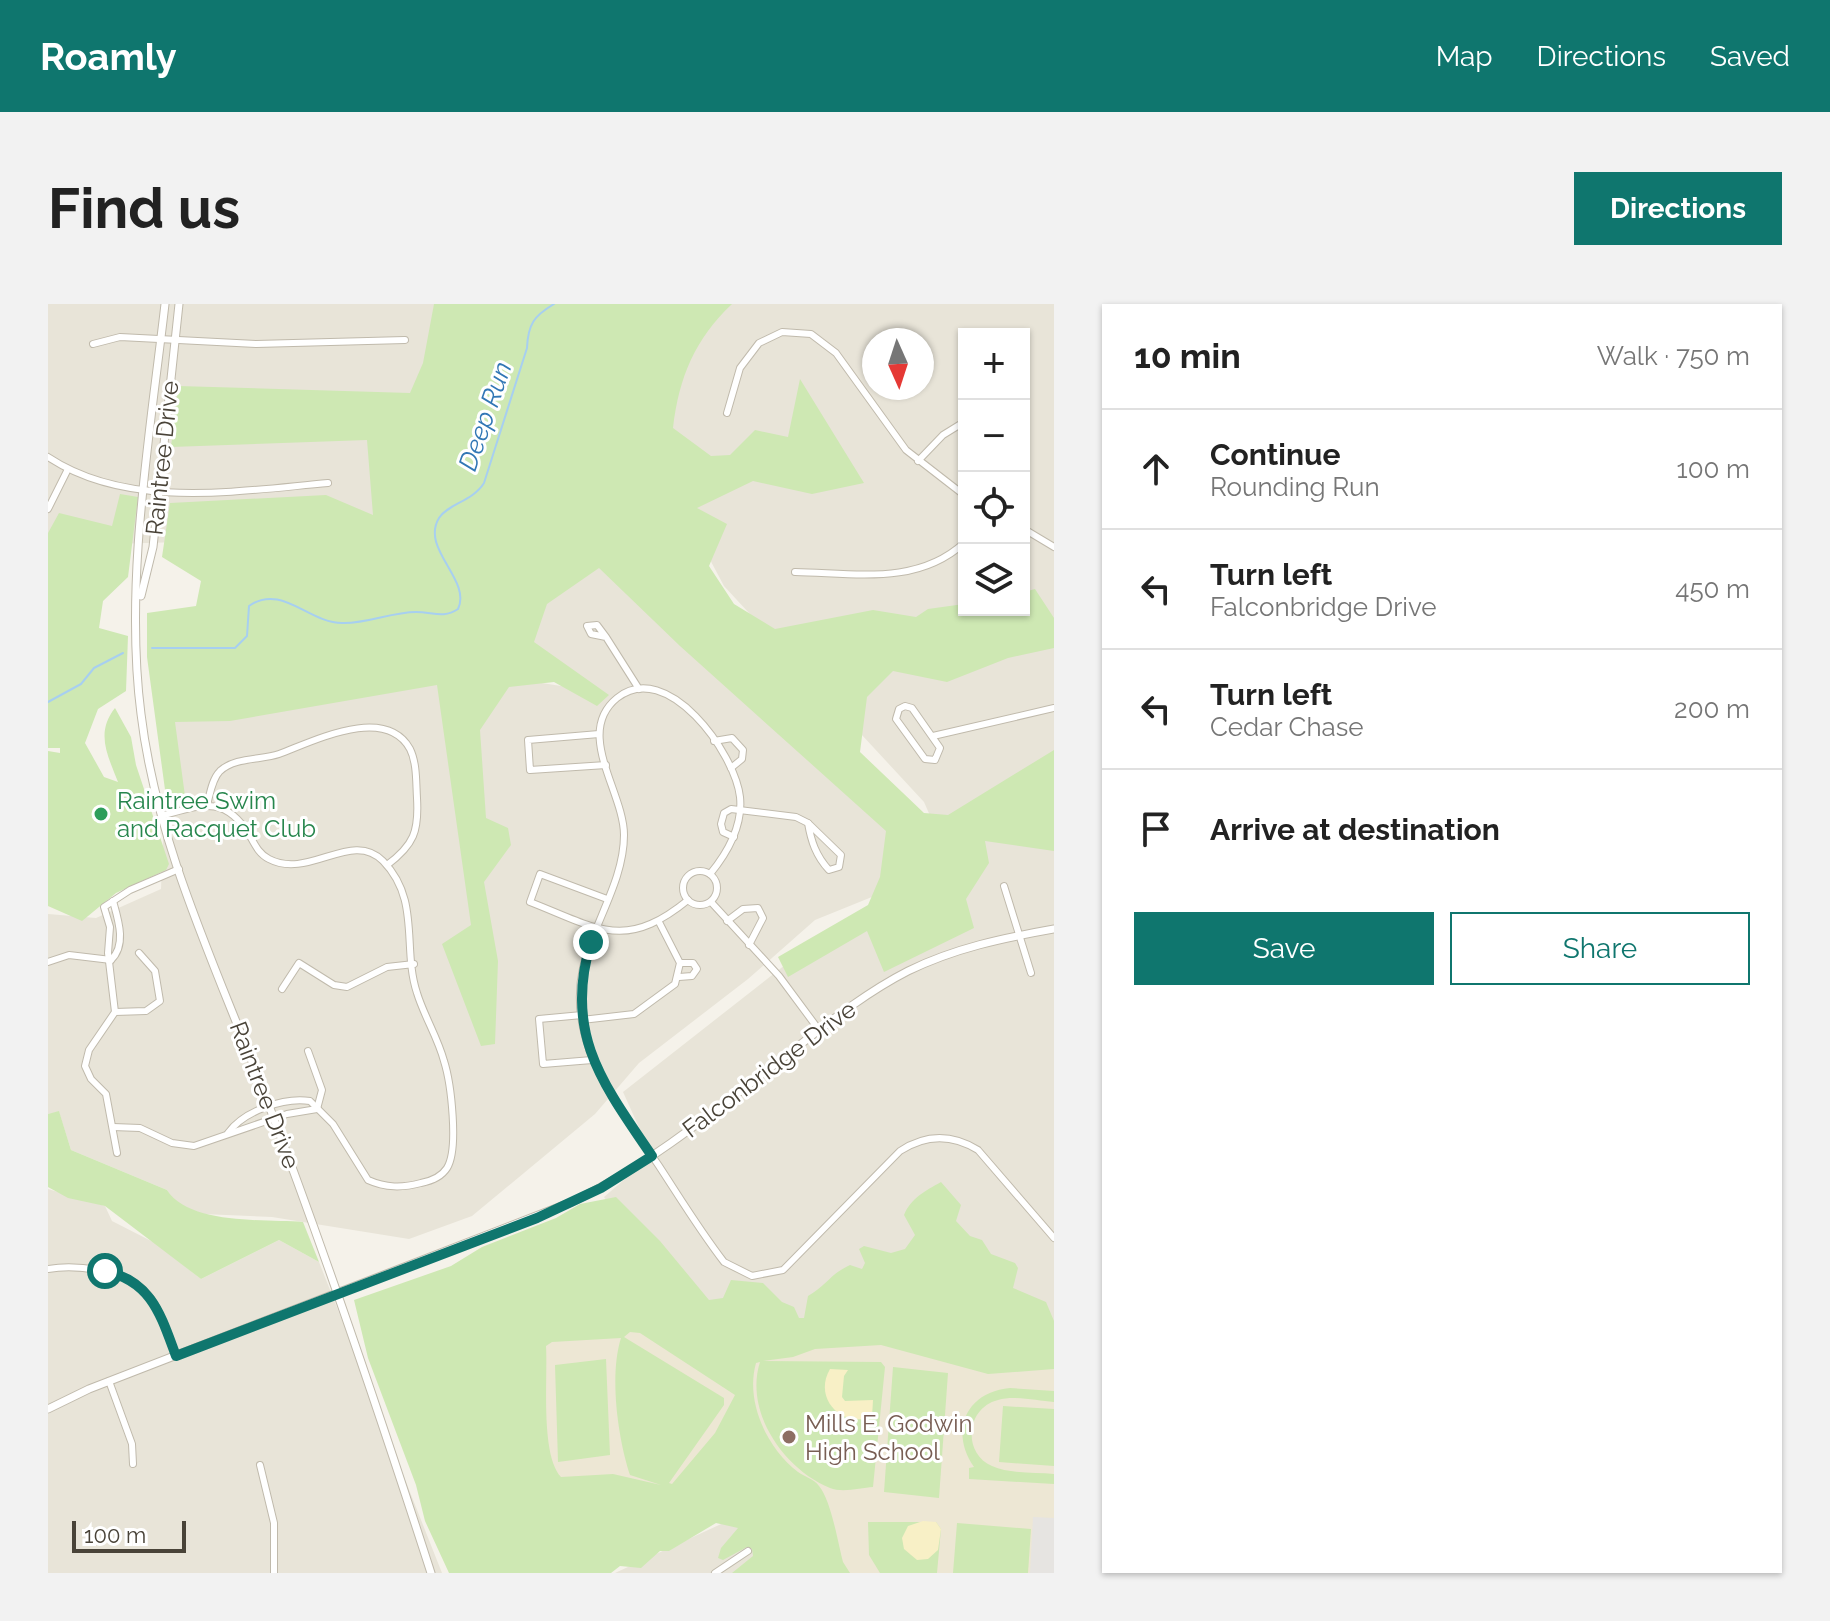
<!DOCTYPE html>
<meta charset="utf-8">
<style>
body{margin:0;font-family:Raleway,sans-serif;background:#f2f2f2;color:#222}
.controls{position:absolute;right:24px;top:24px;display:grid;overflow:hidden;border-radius:0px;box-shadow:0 2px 6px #0004}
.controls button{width:72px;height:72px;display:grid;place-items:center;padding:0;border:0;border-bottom:2px solid #e0e0e0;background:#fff;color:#222;font:40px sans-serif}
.compass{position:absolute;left:814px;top:24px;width:72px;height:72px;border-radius:50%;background:#fff;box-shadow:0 2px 6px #0004;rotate:177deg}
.scale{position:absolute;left:24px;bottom:20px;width:114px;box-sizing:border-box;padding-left:8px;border:4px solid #494338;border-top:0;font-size:22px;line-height:28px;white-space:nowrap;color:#494338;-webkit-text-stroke:6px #fff;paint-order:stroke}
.stop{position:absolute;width:24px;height:24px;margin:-18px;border:6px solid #0f766e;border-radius:50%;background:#fff}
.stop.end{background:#0f766e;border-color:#fff;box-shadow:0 2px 8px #0008}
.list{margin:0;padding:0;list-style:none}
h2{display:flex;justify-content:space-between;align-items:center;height:104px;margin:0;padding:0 32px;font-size:34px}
h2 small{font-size:26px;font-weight:400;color:#767676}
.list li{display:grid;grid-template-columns:52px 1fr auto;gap:24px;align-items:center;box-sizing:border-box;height:120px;padding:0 32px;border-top:2px solid #e0e0e0}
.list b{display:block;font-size:30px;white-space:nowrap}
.list p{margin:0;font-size:26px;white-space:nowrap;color:#767676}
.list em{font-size:26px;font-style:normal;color:#767676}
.actions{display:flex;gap:16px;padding:24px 32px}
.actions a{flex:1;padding:18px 0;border:2px solid #0f766e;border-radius:0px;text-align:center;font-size:28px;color:#0f766e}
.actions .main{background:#0f766e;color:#fff}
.icon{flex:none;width:44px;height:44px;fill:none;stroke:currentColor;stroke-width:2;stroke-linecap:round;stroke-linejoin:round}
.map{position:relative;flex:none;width:1006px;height:1269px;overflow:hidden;border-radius:0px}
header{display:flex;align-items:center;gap:48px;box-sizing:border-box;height:112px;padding:0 40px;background:#0f766e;color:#fff}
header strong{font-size:38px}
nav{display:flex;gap:44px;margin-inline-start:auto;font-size:28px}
.intro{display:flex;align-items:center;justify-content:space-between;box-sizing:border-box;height:192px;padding:0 48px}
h1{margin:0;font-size:56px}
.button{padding:20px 36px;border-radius:0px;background:#0f766e;color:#fff;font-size:28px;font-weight:700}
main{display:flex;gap:48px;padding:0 48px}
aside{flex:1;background:#fff;border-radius:0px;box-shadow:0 2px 6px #0004}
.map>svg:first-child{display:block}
.residential{fill:#e8e4d8;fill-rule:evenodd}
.education{fill:#ede7d4}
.green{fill:#cee8b3;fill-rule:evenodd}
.sand{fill:#f8f0c6}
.parking{fill:#e6e4e1}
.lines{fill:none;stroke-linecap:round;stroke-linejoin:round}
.stream{stroke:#a7cff0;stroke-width:2}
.minor-casing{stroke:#c0baac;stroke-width:8}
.tertiary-casing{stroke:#c0baac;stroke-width:9}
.minor{stroke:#fff;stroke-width:6}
.tertiary{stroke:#fff;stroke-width:7}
.route{stroke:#0f766e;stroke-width:10}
.leisure-dot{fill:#2e9e5b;stroke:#fff;stroke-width:3}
.education-dot{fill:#8d6e63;stroke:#fff;stroke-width:3}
.labels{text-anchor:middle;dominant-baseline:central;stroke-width:6;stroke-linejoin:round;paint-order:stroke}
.street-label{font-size:24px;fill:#494338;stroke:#fff}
.leisure-label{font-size:24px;fill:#27864d;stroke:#fff;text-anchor:start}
.education-label{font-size:24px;fill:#785e54;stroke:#fff;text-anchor:start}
.water-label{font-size:26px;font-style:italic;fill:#3177b5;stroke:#fff}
</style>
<header>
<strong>Roamly</strong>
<nav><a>Map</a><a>Directions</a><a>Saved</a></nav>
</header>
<div class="intro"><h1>Find us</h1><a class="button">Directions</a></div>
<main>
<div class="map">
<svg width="1006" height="1269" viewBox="0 0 1006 1269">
<rect width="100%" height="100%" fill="#f5f2ea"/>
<g class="residential">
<polygon points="0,0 432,0 337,232 65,240 0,304"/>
<path d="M640,0H1006V1052L641,1023L556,893L604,852L575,788L779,628L913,582L876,498L676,282L582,105ZM916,30H976V306H916ZM826,36H874V84H826Z"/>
<polygon points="551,228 861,522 851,582 767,616 700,675 591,759 547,810 424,912 361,935 224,913 154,910 127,899 119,886 23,846 11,808 0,810 0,610 48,614 113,585 120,408 398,372 426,418 468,375 526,384 476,344 487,269"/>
<polygon points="0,885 57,902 64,917 109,940 153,975 231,936 271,958 394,1269 0,1269"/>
<polygon points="684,1215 719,1269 567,1269"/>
</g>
<polygon class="education" points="474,1010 1006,1052 1006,1269 719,1269 684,1215 476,1221"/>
<g class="green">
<path d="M386,0H684C647,35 631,73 625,124L663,152L682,151L707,126L740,133L752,75L816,179L764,190L705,177L649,204L679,220L661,262L686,300L727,325L825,306L868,313L880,305L916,300V306H976V288L987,285L1006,314V344L960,354L899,378L845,367L819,393L812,448L876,509L900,511L1006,446V547L937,537L941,559L918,595L926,624L836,668L819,627L740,673L730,653L820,601L832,573L838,527L632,342L551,264L499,300L486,338L561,391L549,402L506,378L461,383L432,426L438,514L460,524L463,541L436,578L450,657L447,740L433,742L394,640L423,621L389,381L182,417L127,418L137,492L118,493L99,353V309L148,302L153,277L114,253L122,199L278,191L325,211L319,136L123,143L130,82L362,89L375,59Z"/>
<path d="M72,190L90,193L80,273L55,297L51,324L80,332L78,387L50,405L37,439L56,473L70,478C60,452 47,429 67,404L83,433L88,461L121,560L118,566L68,589L34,617L0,602V447L12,449V444H0V229L11,209L64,222Z"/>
<path d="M11,807L23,846L119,886C141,921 217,915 255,918L271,958L231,936L153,975L57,902L20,894L0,883V810Z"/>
<path d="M893,878L913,901L908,917L922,932L934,936L943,950L967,959L970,964L965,984L998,998L1006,1017V1065L940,1070L833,1041L767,1045L745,1053L715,1057L833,1058L837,1063L825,1183C813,1184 794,1189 782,1184C736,1165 696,1108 712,1058L708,1059C697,1098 719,1144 750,1168C757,1173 766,1175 771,1182C783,1196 790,1239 795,1258L802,1269H684L705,1252L704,1245L699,1243L675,1256L670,1254L673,1244L690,1224L668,1219L621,1247H612L593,1264L572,1262L563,1269H401L377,1217L368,1181L320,1054L306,996L403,962L434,943L508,914L532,900L568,893L612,937L661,996L675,994L683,976L715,979L734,998L746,1003L751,1014H756L760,992C778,982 782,970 802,961L814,965L817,959L811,945L816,942L843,949L857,945L867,931L856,911C863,894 877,887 893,878ZM582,1028L592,1029L687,1091L667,1129L624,1180L621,1179L676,1101V1094L576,1033ZM573,1034C561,1072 570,1134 582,1171L613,1181L565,1170L513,1173C492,1151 500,1073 498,1042L504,1038Z"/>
<polygon points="558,1055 562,1151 510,1158 507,1061"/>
<polygon points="845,1063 900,1069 891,1194 836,1188"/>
<path d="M962,1084L1006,1087V1098C989,1097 967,1091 950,1096C918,1104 914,1149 944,1162C961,1170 987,1168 1006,1170V1180L921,1175V1164L926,1163C901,1127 918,1088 962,1084Z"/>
<polygon points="955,1102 1006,1105 1006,1162 951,1158"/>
<polygon points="820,1218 888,1218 893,1225 889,1269 832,1269 821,1251"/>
<polygon points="909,1219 983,1225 980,1269 905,1269"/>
</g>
<g class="sand">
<path d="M782,1065L800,1066L796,1072L794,1093L797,1097L825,1096L824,1113C793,1124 765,1094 782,1065Z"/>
<polygon points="875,1217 888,1218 893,1225 890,1246 880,1255 869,1256 856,1245 854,1234 860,1222"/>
</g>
<polygon class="parking" points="985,1213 1006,1214 1006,1269 982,1269"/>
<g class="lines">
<g class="stream">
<path d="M104,344H187L199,332L201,302C233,279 261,319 294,319C319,320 343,308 368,308C385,308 395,315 410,305C424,276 372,245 391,214C400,200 425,197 436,179L479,44C480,20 486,12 506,0"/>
<polyline points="0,398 33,380 46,364 75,349"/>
</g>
<defs>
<g id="minor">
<polyline points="45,40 72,33 208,40 357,36"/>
<polyline points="679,109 692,64 711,39 734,28 763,30 788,49 858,146 916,191"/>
<path d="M0,153C80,206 189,187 280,179"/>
<polyline points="870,157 895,131 916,118"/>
<polyline points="0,205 20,165"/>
<polyline points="976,225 1006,243"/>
<path d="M747,268C806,269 869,282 916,239"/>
<polyline points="558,333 549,321 539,322 543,330 558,333 591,385"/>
<polygon points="857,402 864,404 892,444 887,456 877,455 848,415 851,405"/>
<polyline points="551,430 480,436 482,466 558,461"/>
<polyline points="885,432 1006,404"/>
<polyline points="666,437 684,434 695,446 694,455 683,464"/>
<path d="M159,501C162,490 164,475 172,467C187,453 214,456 231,450C264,438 337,400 362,445C369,459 368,479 369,494C371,527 366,541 339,561"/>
<path d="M113,512C153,501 177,490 202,532C207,541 211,550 221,555C261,576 304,525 335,557C373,596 354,644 369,689C376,712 390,734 396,757C403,779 411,845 399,864C394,872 383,877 373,879C354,884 338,884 320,876L285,820L262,797C236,793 196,807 180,829"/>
<path d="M760,519L793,551L791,563L781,566C768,552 763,537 760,519Z"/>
<polyline points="686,533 675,528 673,520 676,509 683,505 748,513 760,519"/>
<circle cx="652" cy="584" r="17"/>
<path d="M662,570C680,548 695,522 692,493C687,449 619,354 569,394C526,429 576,488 576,531C576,577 545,620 535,664C518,741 571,803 611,862C632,894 652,927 676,958L704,972L735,966L852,847C878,830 904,830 930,846L1006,934"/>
<polyline points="956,582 983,669"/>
<path d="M559,595L492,570L482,598C549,624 576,648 640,596"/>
<polyline points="663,598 731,672 771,726"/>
<polyline points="679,617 695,605 710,604 715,614 701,641"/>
<path d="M63,656C79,641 70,615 65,597"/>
<polyline points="0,658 21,651 63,656"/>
<polyline points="631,673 644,672 649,665 645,659 632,659"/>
<polyline points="234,685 251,659 286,681 299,683 339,663 366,660"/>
<polyline points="67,708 98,707 112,697 107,667 91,649"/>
<polyline points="534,711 491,715 495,760 544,756"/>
<polyline points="534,716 586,710 627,680 632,659 611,618"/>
<polyline points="260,747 274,786 269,805"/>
<polyline points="65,823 92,824 124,839 146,842 239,810 269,805"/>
<polyline points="69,849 58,790 43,775 37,762 41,746 67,708 60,649 62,623 56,603 82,586 131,565"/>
<path d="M0,965C17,962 33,963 50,966C104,973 111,1006 128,1052"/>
<polyline points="61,1077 84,1140 85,1160"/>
<polyline points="212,1161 226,1219 226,1269"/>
<polyline points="667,1269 700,1247"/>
</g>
<g id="tertiary">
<path d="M117,0C102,130 76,279 93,410C109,545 173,673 220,799C279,954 332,1111 383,1269"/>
<polyline points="93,292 105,243 131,0"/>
<path d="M0,1105L41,1085L524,898C601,861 668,806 735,754C775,723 815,690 860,667C907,644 955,634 1006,625"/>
</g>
</defs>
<use href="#minor" class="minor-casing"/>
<use href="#tertiary" class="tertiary-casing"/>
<use href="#minor" class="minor"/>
<use href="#tertiary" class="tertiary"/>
</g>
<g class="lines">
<path class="route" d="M57,967C104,977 113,1012 128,1052L489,914L553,884L604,852C555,780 515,729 543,638"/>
</g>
<circle class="leisure-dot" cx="53" cy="510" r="8"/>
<circle class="education-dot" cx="741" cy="1133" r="8"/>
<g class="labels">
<g class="street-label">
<text transform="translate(114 154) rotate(-84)">Raintree Drive</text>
<text transform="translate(721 765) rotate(-37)">Falconbridge Drive</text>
<text transform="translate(217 791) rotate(69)">Raintree Drive</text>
</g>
<g class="leisure-label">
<text x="69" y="496">Raintree Swim<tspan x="69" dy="28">and Racquet Club</tspan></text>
</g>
<g class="education-label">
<text x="757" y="1119">Mills E. Godwin<tspan x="757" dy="28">High School</tspan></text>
</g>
<g class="water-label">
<text transform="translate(437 112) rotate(-71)">Deep Run</text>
</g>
</g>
</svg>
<div class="controls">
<button>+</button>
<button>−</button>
<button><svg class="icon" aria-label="locate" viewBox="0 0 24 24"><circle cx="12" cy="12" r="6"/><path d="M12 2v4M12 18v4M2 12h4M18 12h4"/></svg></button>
<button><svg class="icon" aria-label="layers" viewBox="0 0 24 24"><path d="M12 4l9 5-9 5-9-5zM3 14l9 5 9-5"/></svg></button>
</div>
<svg class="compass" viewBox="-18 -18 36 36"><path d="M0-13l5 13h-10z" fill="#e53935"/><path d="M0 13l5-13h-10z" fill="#767676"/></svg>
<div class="scale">100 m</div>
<div class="stop" style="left:57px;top:967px"></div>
<div class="stop end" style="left:543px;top:638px"></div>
</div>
<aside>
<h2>10 min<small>Walk · 750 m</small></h2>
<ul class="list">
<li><svg class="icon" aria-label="ahead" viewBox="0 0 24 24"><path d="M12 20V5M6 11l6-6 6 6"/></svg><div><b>Continue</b><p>Rounding Run</p></div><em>100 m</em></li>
<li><svg class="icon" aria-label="left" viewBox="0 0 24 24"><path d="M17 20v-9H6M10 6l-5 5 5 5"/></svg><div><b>Turn left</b><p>Falconbridge Drive</p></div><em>450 m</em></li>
<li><svg class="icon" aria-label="left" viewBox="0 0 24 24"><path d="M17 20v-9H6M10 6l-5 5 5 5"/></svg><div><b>Turn left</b><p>Cedar Chase</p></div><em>200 m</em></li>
<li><svg class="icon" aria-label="arrive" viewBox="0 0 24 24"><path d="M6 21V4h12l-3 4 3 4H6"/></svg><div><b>Arrive at destination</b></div></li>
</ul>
<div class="actions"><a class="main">Save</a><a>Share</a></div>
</aside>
</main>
